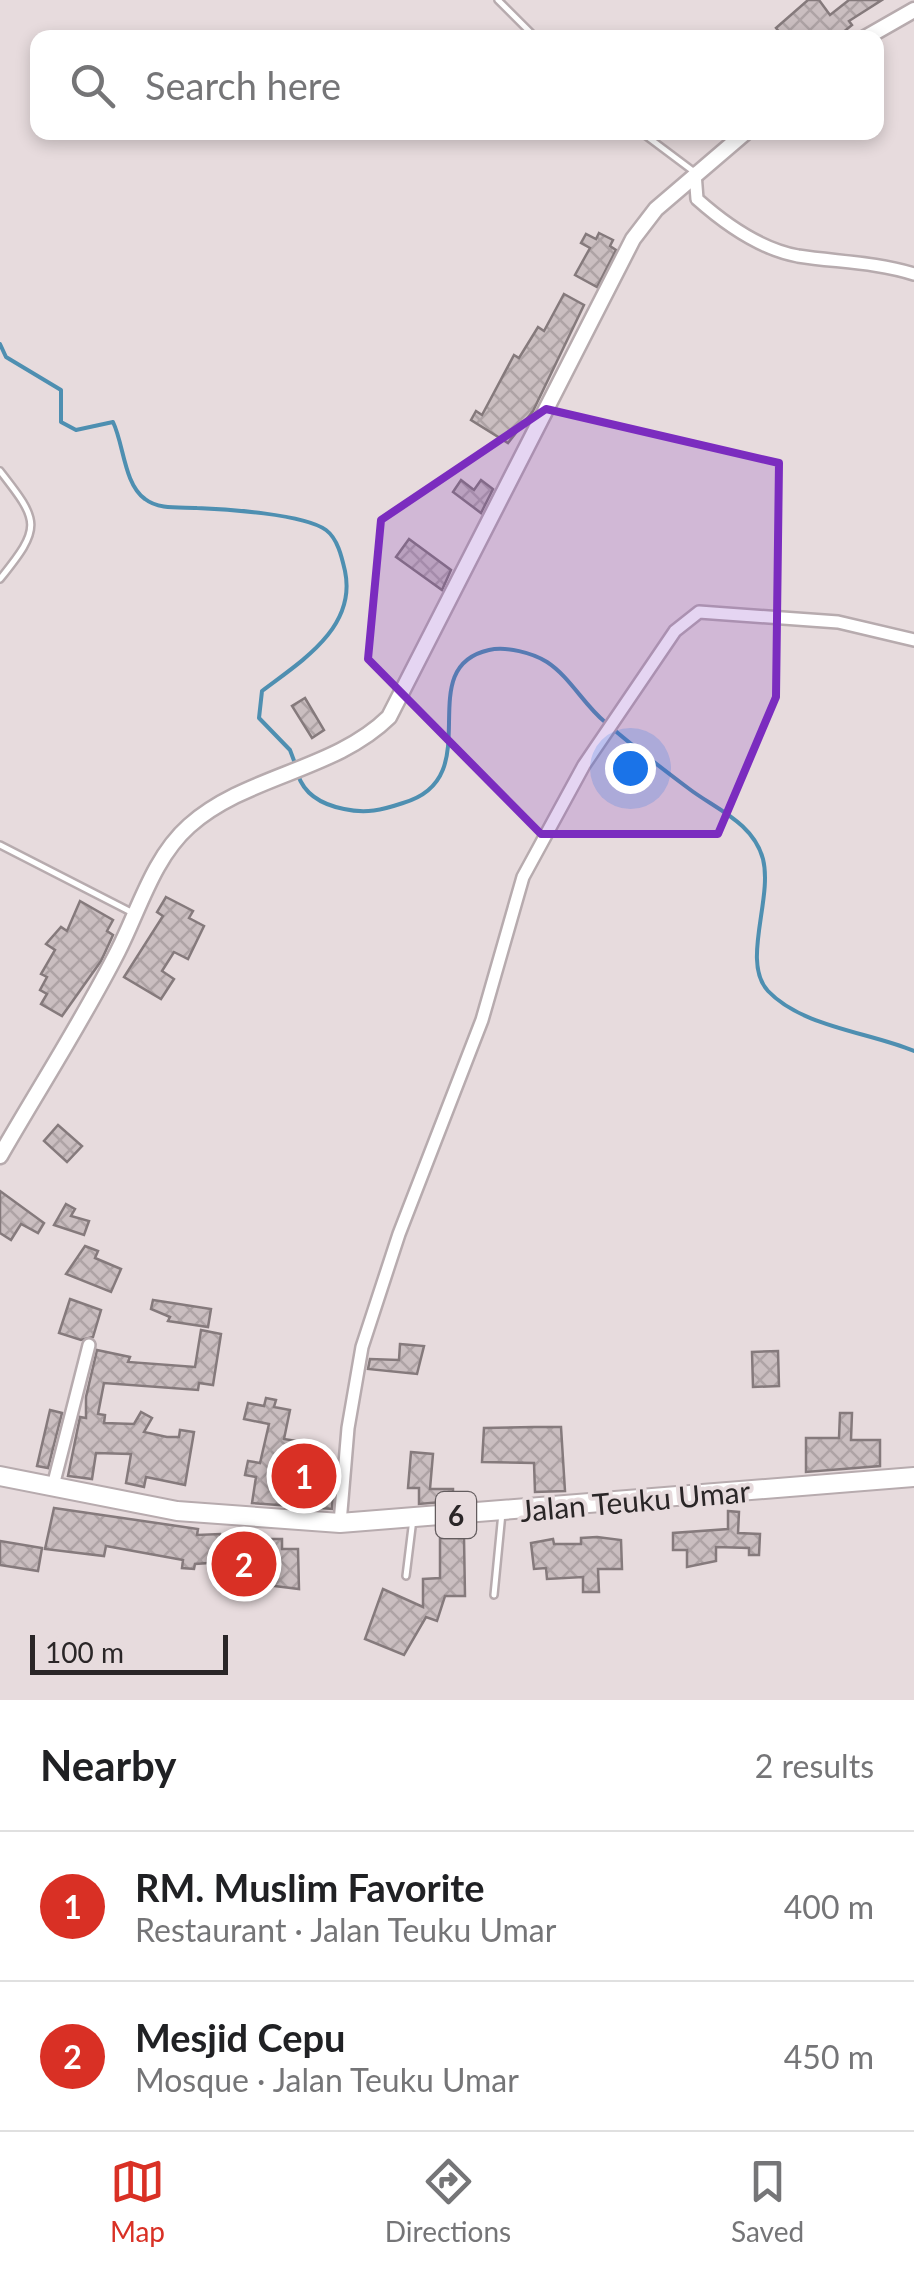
<!DOCTYPE html>
<meta charset="utf-8">
<style>
body{margin:0;font-family:Lato,sans-serif;background:#f6f6f6;color:#202124}
.scale{position:absolute;left:30px;bottom:25px;width:198px;box-sizing:border-box;padding-left:10px;border:5px solid #2a2627;border-top:0;font-size:28px;line-height:35px;white-space:nowrap;color:#2a2627;-webkit-text-stroke:8px #e7dbdd;paint-order:stroke}
.you{position:absolute;left:630px;top:768px;width:35px;height:35px;margin:-25px;border:8px solid #fff;border-radius:50%;background:#1a73e8;box-shadow:0 0 0 15px #1a73e833}
.badge{display:grid;place-items:center;width:65px;height:65px;border-radius:50%;background:#d93025;color:#fff;font-size:32px;font-weight:700}
.pin{position:absolute;translate:-50% -50%;border:5px solid #fff;box-shadow:0 2px 10px #0006}
.list{margin:0;padding:0;list-style:none}
h2{display:flex;justify-content:space-between;align-items:center;height:130px;margin:0;padding:0 40px;font-size:42px}
h2 small{font-size:32px;font-weight:400;color:#757577}
.list li{display:grid;grid-template-columns:65px 1fr auto;gap:30px;align-items:center;box-sizing:border-box;height:150px;padding:0 40px;border-top:2px solid #e0e0e0}
.list b{display:block;font-size:38px;white-space:nowrap}
.list p{margin:0;font-size:32px;white-space:nowrap;color:#757577}
.list em{font-size:32px;font-style:normal;color:#757577}
.icon{flex:none;width:55px;height:55px;fill:none;stroke:currentColor;stroke-width:2;stroke-linecap:round;stroke-linejoin:round}
.map{position:relative;flex:none;width:914px;height:1700px;overflow:hidden}
.search{position:absolute;background:#fff;box-shadow:0 5px 15px #0003;left:30px;right:30px;top:30px;height:110px;display:flex;align-items:center;gap:25px;box-sizing:border-box;padding:0 35px;border-radius:20px;color:#757577;font-size:38px}
.sheet{height:430px;background:#fff}
nav{display:flex;justify-content:space-around;align-items:center;box-sizing:border-box;height:140px;border-top:2px solid #e0e0e0;background:#fff;font-size:28px;color:#757577}
nav a{display:grid;justify-items:center;gap:5px}
nav .on{color:#d93025}
.map>svg:first-child{display:block}
.lines{fill:none;stroke-linecap:round;stroke-linejoin:round}
.stream{stroke:#4e8fb1;stroke-width:4}
.building{fill:url(#building-cross-hatch);stroke:#857a7c;stroke-width:2.5}
.service-casing{stroke:#b7abae;stroke-width:10}
.minor-casing{stroke:#b7abae;stroke-width:16}
.tertiary-casing{stroke:#b7abae;stroke-width:19}
.trunk-casing{stroke:#b7abae;stroke-width:22}
.service{stroke:#fff;stroke-width:5}
.minor{stroke:#fff;stroke-width:11}
.tertiary{stroke:#fff;stroke-width:14}
.trunk{stroke:#fff;stroke-width:18}
.marked{fill:#7b2cbf;fill-opacity:0.2;stroke:#7b2cbf;stroke-width:8;stroke-linejoin:round}
.labels{text-anchor:middle;dominant-baseline:central;stroke-width:8;stroke-linejoin:round;paint-order:stroke}
.shield{fill:#e7dbdd;stroke:#635c5e;stroke-width:2.5}
.shield-label{font-size:28px;font-weight:bold;fill:#2a2627}
.street-label{font-size:30px;fill:#2a2627;stroke:#e7dbdd}
</style>
<div class="map">
<svg width="914" height="1700" viewBox="0 0 914 1700">
<defs>
<pattern id="building-cross-hatch" width="8" height="8" patternUnits="userSpaceOnUse" patternTransform="scale(2.5)"><rect width="8" height="8" fill="#cabec0"/><path d="M0 0l8 8M0 8l8-8" fill="none" stroke="#aea3a5"/></pattern>
</defs>
<rect width="100%" height="100%" fill="#e7dbdd"/>
<g class="lines">
<g class="stream">
<path d="M0,344L6,357L61,390V422L76,430L113,422C124,445 124,484 145,499C159,510 180,507 197,508C225,509 304,514 326,530C338,539 342,558 345,571C357,628 300,662 262,691L259,718L290,750L296,766"/>
<path d="M298,775C305,796 324,805 344,809C366,814 382,810 403,803C491,778 409,668 489,650C506,646 533,653 547,662C570,677 584,705 605,722C631,745 660,767 688,788C715,809 753,822 763,859C773,899 741,962 768,991C802,1027 869,1032 914,1051"/>
</g>
</g>
<g class="building">
<polygon points="808,0 819,0 830,15 849,0 882,0 849,21 852,25 836,38 784,38 776,28"/>
<polygon points="599,233 613,240 610,246 616,250 597,287 575,275 590,248 581,243 586,234 596,239"/>
<polygon points="564,294 584,305 533,411 508,443 471,420 476,411 482,415 514,355 519,358 538,327 544,331"/>
<polygon points="461,480 474,490 481,480 493,489 481,513 453,492"/>
<polygon points="409,539 451,570 442,590 396,557"/>
<polygon points="305,698 324,730 312,738 292,706"/>
<polygon points="166,897 193,911 189,918 204,926 188,959 174,952 162,971 174,979 161,999 124,977 163,916 157,912"/>
<polygon points="80,901 113,920 107,931 113,935 101,961 62,1016 41,1004 47,994 40,990 47,977 41,974 55,950 46,944 61,927 67,931"/>
<polygon points="58,1125 82,1146 67,1162 44,1141"/>
<polygon points="0,1191 44,1223 38,1233 21,1224 11,1240 0,1233"/>
<polygon points="66,1204 75,1209 71,1216 89,1221 84,1235 54,1225"/>
<polygon points="85,1246 98,1251 95,1258 121,1269 111,1292 66,1274"/>
<polygon points="70,1299 101,1310 93,1337 81,1340 59,1333"/>
<polygon points="153,1300 211,1309 208,1327 168,1321 170,1317 151,1309"/>
<polygon points="201,1330 221,1334 213,1385 199,1383 198,1390 104,1383 98,1414 105,1415 104,1423 134,1424 141,1412 152,1418 144,1432 167,1437 179,1437 180,1430 194,1432 185,1485 146,1477 144,1487 126,1483 131,1454 96,1453 92,1479 68,1476 80,1417 86,1418 86,1397 97,1350 130,1357 128,1362 195,1367"/>
<polygon points="400,1344 424,1346 417,1374 368,1369 370,1359 399,1360"/>
<polygon points="778,1351 779,1386 753,1387 752,1352"/>
<polygon points="266,1398 276,1400 274,1407 290,1410 284,1439 315,1444 309,1481 327,1483 326,1492 333,1492 332,1509 252,1503 256,1477 245,1475 248,1461 260,1463 269,1424 244,1419 248,1403 264,1406"/>
<polygon points="50,1410 62,1413 48,1468 37,1466"/>
<polygon points="840,1413 852,1413 851,1440 880,1440 880,1466 806,1472 806,1438 839,1438"/>
<polygon points="534,1427 561,1427 565,1491 535,1492 534,1463 482,1462 484,1428"/>
<polygon points="411,1452 433,1454 430,1489 453,1489 453,1501 419,1504 419,1488 408,1488"/>
<polygon points="54,1508 198,1529 197,1535 220,1534 222,1562 195,1564 194,1569 182,1568 183,1560 106,1546 104,1556 45,1549"/>
<polygon points="728,1511 739,1512 738,1533 760,1534 759,1555 749,1555 749,1548 716,1547 716,1561 687,1567 687,1550 673,1550 673,1533 728,1529"/>
<polygon points="597,1537 621,1540 622,1569 598,1569 599,1592 583,1592 583,1577 547,1579 546,1568 534,1569 531,1543 553,1539 554,1544 581,1544 581,1538"/>
<polygon points="440,1538 464,1538 465,1596 445,1596 437,1621 426,1617 404,1655 365,1639 383,1589 423,1607 423,1579 440,1578"/>
<polygon points="262,1539 282,1539 282,1549 298,1549 299,1589 258,1584"/>
<polygon points="0,1541 42,1548 38,1571 0,1565"/>
</g>
<g class="lines">
<defs>
<g id="service">
<polyline points="498,0 536,38"/>
<polyline points="641,132 693,171"/>
<path d="M0,471C40,522 42,527 0,579"/>
<polyline points="0,845 131,912"/>
<polyline points="406,1576 413,1519"/>
<polyline points="494,1595 502,1513"/>
</g>
<g id="minor">
<path d="M695,173L697,199C725,224 760,249 798,256C837,262 876,262 914,274"/>
<polyline points="53,1486 89,1345"/>
<polyline points="340,1523 348,1428 362,1347 399,1234 482,1020 523,877 584,765 675,631 699,612 838,622 914,640"/>
</g>
<g id="tertiary">
<polyline points="865,38 914,10"/>
<path d="M0,1156C39,1088 82,1022 118,951C139,910 153,858 189,826C246,775 334,771 389,717L633,239L656,209L746,132"/>
</g>
<polyline id="trunk" points="0,1476 177,1511 340,1523 914,1477"/>
</defs>
<use href="#service" class="service-casing"/>
<use href="#minor" class="minor-casing"/>
<use href="#tertiary" class="tertiary-casing"/>
<use href="#trunk" class="trunk-casing"/>
<use href="#service" class="service"/>
<use href="#minor" class="minor"/>
<use href="#tertiary" class="tertiary"/>
<use href="#trunk" class="trunk"/>
</g>
<path class="marked" d="M546,409L779,463L776,697L718,834H541L368,659L381,520Z"/>
<g class="labels">
<rect class="shield" x="436" y="1492" width="40" height="46" rx="8"/>
<g class="shield-label">
<text x="456" y="1515">6</text>
</g>
<g class="street-label">
<text transform="translate(635 1500) rotate(-5)">Jalan Teuku Umar</text>
</g>
</g>
</svg>
<div class="scale">100 m</div>
<div class="you"></div>
<div class="pin badge" style="left:304px;top:1476px">1</div>
<div class="pin badge" style="left:244px;top:1564px">2</div>
<div class="search"><svg class="icon" aria-label="search" viewBox="0 0 24 24"><circle cx="10" cy="10" r="6"/><path d="M15 15l6 6"/></svg>Search here</div>
</div>
<section class="sheet">
<h2>Nearby<small>2 results</small></h2>
<ul class="list">
<li><span class="badge">1</span><div><b>RM. Muslim Favorite</b><p>Restaurant · Jalan Teuku Umar</p></div><em>400 m</em></li>
<li><span class="badge">2</span><div><b>Mesjid Cepu</b><p>Mosque · Jalan Teuku Umar</p></div><em>450 m</em></li>
</ul>
</section>
<nav>
<a class="on"><svg class="icon" aria-label="map" viewBox="0 0 24 24"><path d="M3 6l6-2 6 2 6-2v14l-6 2-6-2-6 2zM9 4v14M15 6v14"/></svg>Map</a>
<a><svg class="icon" aria-label="directions" viewBox="0 0 24 24"><path d="M12 3l9 9-9 9-9-9zM9 14v-3h6M13 9l2 2-2 2"/></svg>Directions</a>
<a><svg class="icon" aria-label="saved" viewBox="0 0 24 24"><path d="M7 4h10v16l-5-4-5 4z"/></svg>Saved</a>
</nav>
